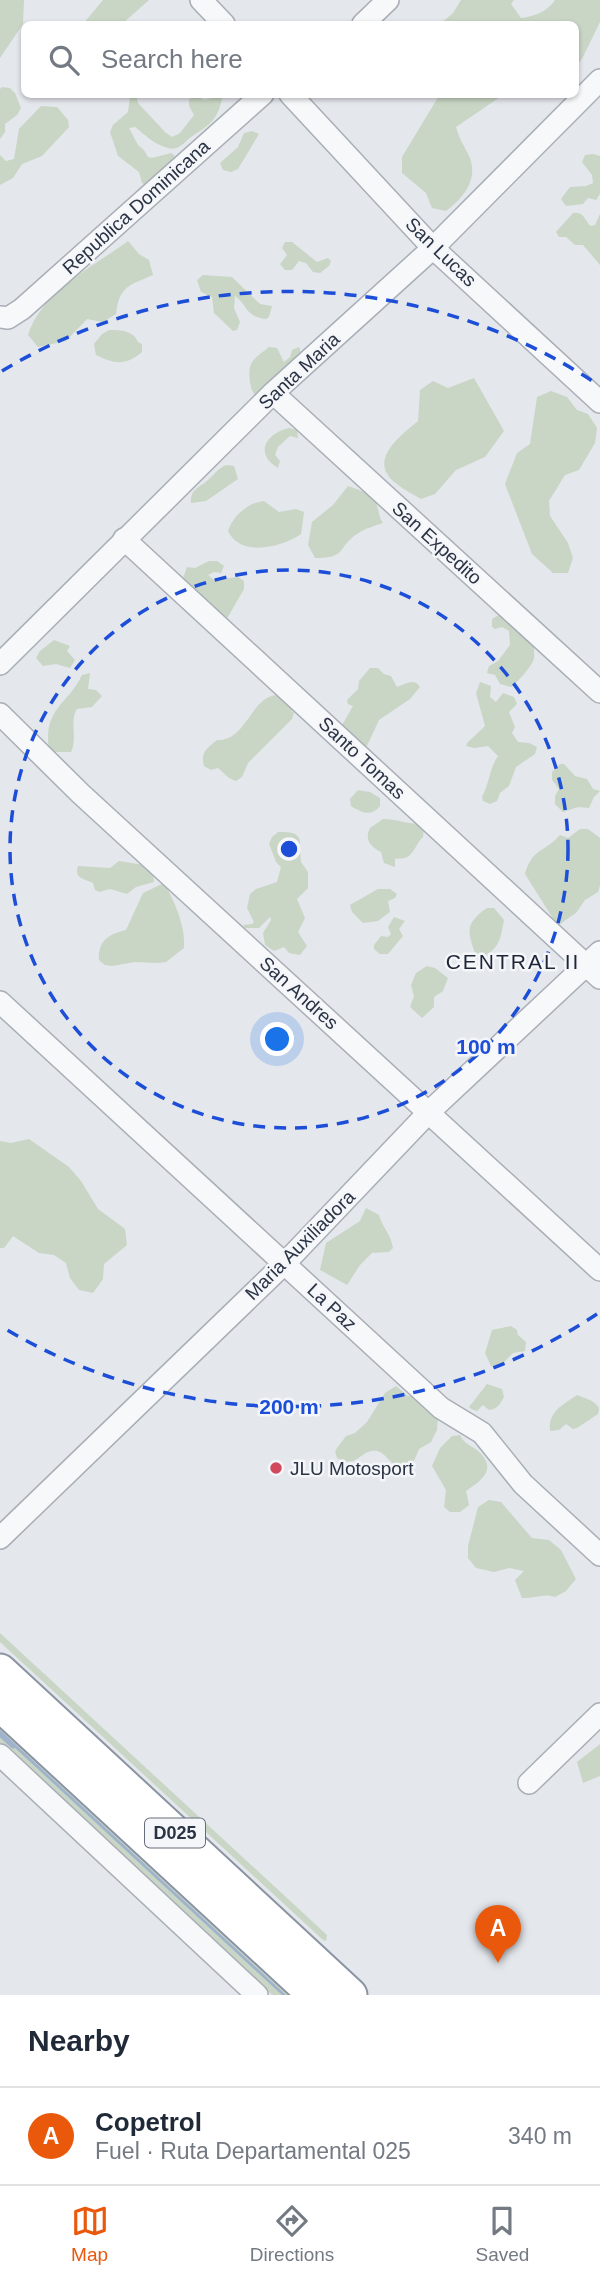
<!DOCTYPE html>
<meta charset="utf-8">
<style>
body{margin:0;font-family:Helvetica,sans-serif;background:#f6f6f7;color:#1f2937}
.you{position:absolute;left:278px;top:1040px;width:24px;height:24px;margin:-18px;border:5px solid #fff;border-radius:50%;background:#1a73e8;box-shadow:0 0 0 10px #1a73e833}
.badge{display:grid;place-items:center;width:46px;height:46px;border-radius:50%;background:#ea580c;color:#fff;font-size:23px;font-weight:700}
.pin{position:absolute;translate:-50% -58px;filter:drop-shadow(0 2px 4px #0008)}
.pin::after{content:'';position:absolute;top:37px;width:24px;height:21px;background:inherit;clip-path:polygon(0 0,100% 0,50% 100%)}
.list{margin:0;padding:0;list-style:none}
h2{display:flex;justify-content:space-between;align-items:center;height:91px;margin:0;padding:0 28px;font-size:30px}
h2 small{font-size:23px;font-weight:400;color:#747a83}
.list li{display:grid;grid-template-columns:46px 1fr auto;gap:21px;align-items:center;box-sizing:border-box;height:98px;padding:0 28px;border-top:2px solid #e0e1e3}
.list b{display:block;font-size:26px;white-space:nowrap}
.list p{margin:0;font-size:23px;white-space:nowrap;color:#747a83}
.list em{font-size:23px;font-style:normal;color:#747a83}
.icon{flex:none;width:38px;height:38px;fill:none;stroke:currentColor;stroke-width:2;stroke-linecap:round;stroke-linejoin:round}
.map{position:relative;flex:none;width:600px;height:1995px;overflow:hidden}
.search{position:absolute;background:#fff;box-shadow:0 2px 5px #0004;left:21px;right:21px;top:21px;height:77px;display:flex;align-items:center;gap:18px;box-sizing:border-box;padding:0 24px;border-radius:10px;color:#747a83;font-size:26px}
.sheet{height:189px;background:#fff}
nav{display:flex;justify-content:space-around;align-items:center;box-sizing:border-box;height:98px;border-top:2px solid #e0e1e3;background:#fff;font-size:19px;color:#747a83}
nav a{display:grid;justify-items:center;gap:4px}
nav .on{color:#ea580c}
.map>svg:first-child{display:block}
.green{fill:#c9d6c5}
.water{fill:#9fb4cc}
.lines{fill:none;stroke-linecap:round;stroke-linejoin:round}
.stream{stroke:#9fb4cc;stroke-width:5}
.minor-casing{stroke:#a9aeb7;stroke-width:24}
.trunk-casing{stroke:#8b94a3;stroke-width:37}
.minor{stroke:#f7f8fa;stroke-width:21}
.trunk{stroke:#fff;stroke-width:33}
.ring{fill:none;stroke:#1d4ed8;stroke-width:3.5;stroke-dasharray:12 9}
.poi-dot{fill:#d1495b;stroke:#f4f6f9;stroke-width:2.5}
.labels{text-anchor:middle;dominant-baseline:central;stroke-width:5;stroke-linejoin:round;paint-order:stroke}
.shield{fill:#f4f6f9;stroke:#676e7b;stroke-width:2}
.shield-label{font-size:18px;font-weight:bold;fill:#2b3445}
.street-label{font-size:19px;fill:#2b3445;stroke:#f4f6f9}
.poi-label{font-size:19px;fill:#2b3445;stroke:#f4f6f9;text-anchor:start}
.neighbourhood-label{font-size:21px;letter-spacing:2px;fill:#1d2536;stroke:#f4f6f9}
.centre{fill:#1d4ed8;stroke:#f4f6f9;stroke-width:3.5}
.ring-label{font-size:21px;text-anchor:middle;font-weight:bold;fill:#1d4ed8;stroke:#f4f6f9;stroke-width:5;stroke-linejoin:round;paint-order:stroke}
</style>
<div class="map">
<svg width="600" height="1995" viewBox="0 0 600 1995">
<rect width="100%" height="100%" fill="#e4e7ec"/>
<g class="green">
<polygon points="0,0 24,0 23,24 0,58"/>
<polygon points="103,0 149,0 122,24 83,24"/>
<path d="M461,0H514L511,4L521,18C535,16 547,12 555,0H600V22L583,57L576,67V24H440L453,13Z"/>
<polygon points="2,87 10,88 15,93 21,108 17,115 5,124 5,132 0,139 0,89"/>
<path d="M440,94L503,95L456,127C459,139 465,147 470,158C478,181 463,198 446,211L432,208L426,193L402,173V157Z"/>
<path d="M134,95L139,96L137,99L138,103L165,132L172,137L180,133L194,115L189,106V99L197,96L204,100L223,95C217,121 212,123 191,137C183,143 179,151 168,148C155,145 145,135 135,127L129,128L138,145L144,150L148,157L152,158L171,153L174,155L175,160L155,191L142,183L139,172L118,156L110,132L113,125L128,112L130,97Z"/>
<polygon points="41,106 57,107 68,120 69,127 42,156 22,164 13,178 0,185 0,155 6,161 14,159 19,129"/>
<polygon points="252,131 259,134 238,169 231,172 223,170 220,163 238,147 244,133"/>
<polygon points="593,154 600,156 600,194 596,200 588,198 583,204 566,206 561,199 570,187 586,186 593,183 592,175 582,162 585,155"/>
<path d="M573,213C585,211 584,221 591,226L595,225L600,214V265L583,245H575L566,237H559L556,232Z"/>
<path d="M128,241L139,254L149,260L153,275C130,285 119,286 116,314L103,322L87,319L66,341L38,347L28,335C42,291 93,267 128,241Z"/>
<polygon points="285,242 292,242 317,262 328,258 331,261 329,266 320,273 313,272 306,263 299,261 292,270 285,270 280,264 287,255 282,248"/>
<path d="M203,275L232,277L260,304L272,306L269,317L266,319C245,317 248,305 235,296L234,308L240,322L237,330L233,331L214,313L212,297L201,292L197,280Z"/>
<path d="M109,330C120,330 133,330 138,342L142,344V352C126,366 114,364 96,355L94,344L102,334Z"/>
<path d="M269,347L277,348L284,362L290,357L292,350L299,347L304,361L258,398C252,392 251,389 250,382C247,361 254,359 269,347Z"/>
<path d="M474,378L504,431L485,457L456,470L435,494L421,499C413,494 404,490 397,484C366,461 400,436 418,421L420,390L433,381L448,388Z"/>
<polygon points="551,391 567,397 577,410 588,414 597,428 595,443 579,470 565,475 549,501 550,516 568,543 573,558 568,573 553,573 532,554 505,484 517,453 530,444 537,397"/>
<path d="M289,428L297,430L298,438L290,436L278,447L275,455L280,461L278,468C253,453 267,433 289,428Z"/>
<path d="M226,465L234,466L238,479L206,501L191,503C190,489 199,488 208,480C215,474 217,469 226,465Z"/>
<path d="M348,486C355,489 365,491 371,495C379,501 377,515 383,523C374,526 364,529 357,534C336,548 348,558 315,558L308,545L312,522L333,505Z"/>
<path d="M264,501L279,512L296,509L304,512L301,534C282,547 241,558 228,531C233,516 247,503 264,501Z"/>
<polygon points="209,561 217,561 224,566 221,573 214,572 208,575 214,580 238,577 244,581 244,589 225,622 183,578 187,567 195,568"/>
<path d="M502,613L538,640C530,650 537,652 533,661C530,668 517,683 511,687L500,684L495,675L487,673L489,666L498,661L510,645L509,631L502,627L495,629L492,627V619Z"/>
<polygon points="54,640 70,646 67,651 75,660 70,668 56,664 43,666 36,658 40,651"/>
<path d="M370,668H378L384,674L391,676L397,687C405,685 413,677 420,687L410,699L379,720L366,748L341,727L353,706L348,704L347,700L358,689L359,681Z"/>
<path d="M90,673L88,689L96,690L102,696L92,707L77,709C69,721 78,738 71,752H56L49,749C43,708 68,705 82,675Z"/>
<path d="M480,682L491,686L490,697L496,702L503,693L514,697L517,704L509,712L515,727L512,733L518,742L529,743L537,747L535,754L516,767L509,786L500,793L497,801L490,804L483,801L482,797C489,784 490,767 498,756L488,746L474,748L466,746L467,743L485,726L476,693Z"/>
<path d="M277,695L290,705L292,712H294L292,719L248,763L242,777L236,781L229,778L218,768L211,770L204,766C200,753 207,748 217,740C247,741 250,697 277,695Z"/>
<polygon points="560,764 564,764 575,776 587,779 593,789 600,791 594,797 589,808 578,807 563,812 555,804 555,796 559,789 552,780 552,772"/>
<path d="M358,790L370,792L380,798V806C371,817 362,813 351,806L350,799Z"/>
<path d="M383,819C396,819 407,824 421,824L424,827L423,837C417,842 413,856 405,858C402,859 398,858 395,859V867L384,863L381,852C371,847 364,840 370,828Z"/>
<path d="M580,829H588L600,838V885L598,892L585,900L576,913L560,924L554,920L525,874C532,848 544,853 560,835L568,838Z"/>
<path d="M278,832C308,831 298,843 301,862L308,872V888L297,899L305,918L298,932L307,946L300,955L289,953L284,947L274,951L265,945L263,933L271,920L270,917L259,928H245L243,925L252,924L254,922L247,908L250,894L256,889L277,882L281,867L276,862L269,844L272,837Z"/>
<path d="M119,861L144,865L153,874L154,882L136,887L127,894L110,889L99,892L95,890L93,883C85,879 74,879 78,866L110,868Z"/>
<path d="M164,883C174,900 186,927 184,948L166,962L158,963L135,962L112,966L105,965L99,960C98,941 108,934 126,930L143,893Z"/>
<polygon points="378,889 390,889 397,894 395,898 388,901 390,912 378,921 363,923 352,912 350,905"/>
<path d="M487,908H494L504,920C500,942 499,950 477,959C469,934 462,925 487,908Z"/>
<polygon points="394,917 405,921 399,929 403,936 388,954 380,954 374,949 374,945 381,936 388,937 391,934 388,927"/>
<polygon points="427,966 435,968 448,978 443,991 434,997 434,1007 422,1018 410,1007 414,996 411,985 416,973"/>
<polygon points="29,1139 69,1167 81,1181 98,1209 125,1229 127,1245 104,1264 103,1279 93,1293 79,1290 70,1278 66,1263 54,1255 39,1253 13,1236 4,1248 0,1248 0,1141 11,1143"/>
<path d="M366,1208L379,1215C382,1227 391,1234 393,1248L389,1252L372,1253L360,1265L347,1285L320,1270L326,1243L360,1221Z"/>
<polygon points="511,1326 517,1330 518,1335 526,1342 525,1351 513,1353 498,1368 491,1366 485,1353 492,1330"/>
<path d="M487,1384L502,1389L504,1397C500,1404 498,1409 489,1410L483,1405L477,1411L471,1409L469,1407Z"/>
<path d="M396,1386L408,1396H416L438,1417L437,1430L431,1442L419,1449L414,1461L404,1468C387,1464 387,1453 377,1451C360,1448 358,1470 337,1458L335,1451L346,1436L355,1433L367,1422L385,1393Z"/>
<path d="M577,1395C586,1399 593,1399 599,1408L598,1414L577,1428L573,1429L566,1424L559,1430L550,1431C548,1411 563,1405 577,1395Z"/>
<path d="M460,1435C464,1444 471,1445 478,1451C498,1469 482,1480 466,1491L469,1505L460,1512H450L444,1507L446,1490L432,1466L440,1448L452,1436Z"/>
<path d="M489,1500L501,1502L532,1538L549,1540L561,1550L576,1579L566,1591L555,1597C543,1593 534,1599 522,1598L515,1580L524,1571L509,1568L494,1572L476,1568L468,1558V1546L478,1507Z"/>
<polygon points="0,1633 327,1935 326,1941 323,1940 0,1642"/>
<polygon points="0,1729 288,1995 272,1995 0,1743"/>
<polygon points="600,1744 600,1776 583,1783 577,1762"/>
</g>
<polygon class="water" points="0,1730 286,1995 282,1995 0,1734"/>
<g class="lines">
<polyline class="stream" points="0,1734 13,1746"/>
<defs>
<g id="minor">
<polyline points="201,0 224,24"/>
<polyline points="363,24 388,0"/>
<polyline points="290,94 433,248 600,402"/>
<polyline points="0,317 8,318 22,309 263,94"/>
<polyline points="273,393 600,692"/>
<polyline points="124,539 600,978"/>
<polyline points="0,664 273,393 433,248 600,80"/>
<polyline points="0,714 81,794 600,1270"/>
<polyline points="0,1002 441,1408 482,1433 523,1484 600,1555"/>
<polyline points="0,1538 285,1263 429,1112 600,952"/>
<polyline points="0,1755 257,1995"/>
<polyline points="529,1783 600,1714"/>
</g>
<g id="trunk">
<polyline points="0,1671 350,1995"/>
<polyline points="0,1704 315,1995"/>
</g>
</defs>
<use href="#minor" class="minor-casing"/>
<use href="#trunk" class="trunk-casing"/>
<use href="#minor" class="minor"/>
<use href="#trunk" class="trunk"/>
</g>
<g class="ring">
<circle cx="289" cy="849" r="279"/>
<path d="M597 1314A558 558 0 0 1 2 1327M2 371A558 558 0 0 1 597 384"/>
</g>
<circle class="poi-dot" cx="276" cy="1468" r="7"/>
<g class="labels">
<rect class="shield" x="145" y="1818.5" width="60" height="29" rx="5"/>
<g class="shield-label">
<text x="175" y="1833">D025</text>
</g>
<g class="street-label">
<text transform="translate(136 207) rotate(-42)">Republica Dominicana</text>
<text transform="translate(441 252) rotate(44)">San Lucas</text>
<text transform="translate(299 371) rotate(-43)">Santa Maria</text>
<text transform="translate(437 543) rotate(42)">San Expedito</text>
<text transform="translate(362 758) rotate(43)">Santo Tomas</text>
<text transform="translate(299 993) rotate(42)">San Andres</text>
<text transform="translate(300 1245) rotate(-45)">Maria Auxiliadora</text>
<text transform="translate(332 1307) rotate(43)">La Paz</text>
</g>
<g class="poi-label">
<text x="290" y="1468">JLU Motosport</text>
</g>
<g class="neighbourhood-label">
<text x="513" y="961">CENTRAL II</text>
</g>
</g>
<circle cx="289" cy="849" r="10" class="centre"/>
<g class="ring-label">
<text x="486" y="1054">100 m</text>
<text x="289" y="1414">200 m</text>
</g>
</svg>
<div class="you"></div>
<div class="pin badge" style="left:498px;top:1963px">A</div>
<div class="search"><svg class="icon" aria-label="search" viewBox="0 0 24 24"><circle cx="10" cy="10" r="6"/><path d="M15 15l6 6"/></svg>Search here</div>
</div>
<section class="sheet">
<h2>Nearby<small></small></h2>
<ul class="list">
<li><span class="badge">A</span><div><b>Copetrol</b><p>Fuel · Ruta Departamental 025</p></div><em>340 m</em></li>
</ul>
</section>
<nav>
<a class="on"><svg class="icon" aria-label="map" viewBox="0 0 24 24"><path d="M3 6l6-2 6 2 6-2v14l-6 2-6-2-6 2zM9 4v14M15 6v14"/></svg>Map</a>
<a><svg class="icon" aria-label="directions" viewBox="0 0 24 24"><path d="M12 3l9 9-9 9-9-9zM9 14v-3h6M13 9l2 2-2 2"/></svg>Directions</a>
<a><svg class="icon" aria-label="saved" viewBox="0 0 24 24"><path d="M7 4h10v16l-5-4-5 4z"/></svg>Saved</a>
</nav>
